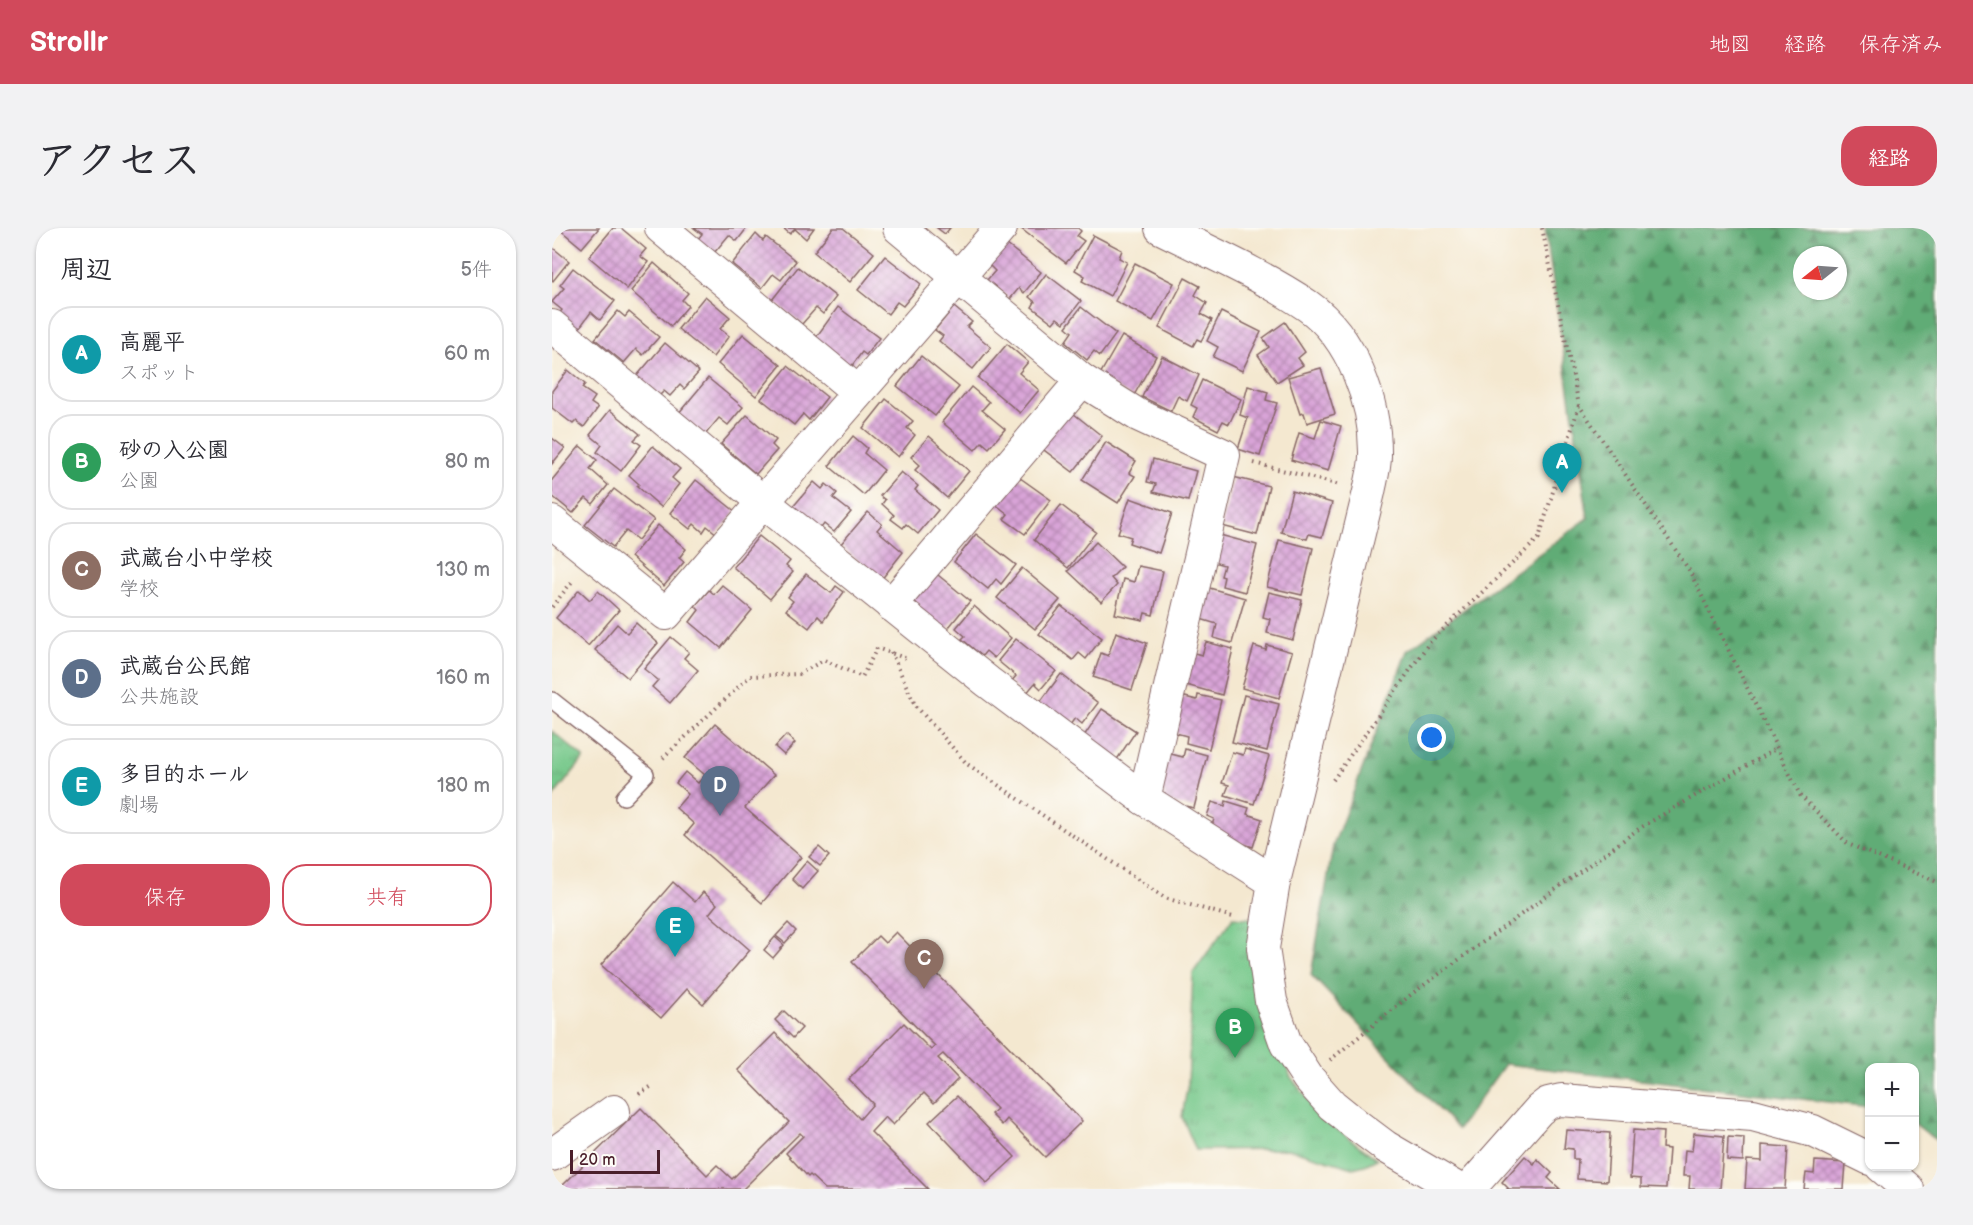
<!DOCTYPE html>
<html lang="ja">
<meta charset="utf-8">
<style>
body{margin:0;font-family:"Balsamiq Sans","Klee One",sans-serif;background:#f2f2f3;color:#2b2b33}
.controls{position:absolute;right:18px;bottom:18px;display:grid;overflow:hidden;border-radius:12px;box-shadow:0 2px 4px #0004}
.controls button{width:54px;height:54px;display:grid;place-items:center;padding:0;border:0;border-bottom:2px solid #e1e1e2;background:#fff;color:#2b2b33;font:30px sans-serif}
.compass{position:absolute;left:1241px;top:18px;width:54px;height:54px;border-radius:50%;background:#fff;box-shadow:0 2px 4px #0004;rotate:253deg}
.scale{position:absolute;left:18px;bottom:15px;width:90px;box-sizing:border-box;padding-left:6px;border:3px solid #4a1f2b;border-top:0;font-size:16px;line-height:21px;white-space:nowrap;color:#4a1f2b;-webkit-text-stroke:4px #fdfcf7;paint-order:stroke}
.you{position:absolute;left:880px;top:510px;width:21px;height:21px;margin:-15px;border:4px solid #fff;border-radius:50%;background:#1a73e8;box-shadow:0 0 0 9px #1a73e833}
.badge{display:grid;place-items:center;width:39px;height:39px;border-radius:50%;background:#d1495b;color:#fff;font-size:20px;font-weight:700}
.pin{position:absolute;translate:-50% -50px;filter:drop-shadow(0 2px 3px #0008)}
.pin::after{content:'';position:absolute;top:32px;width:21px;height:18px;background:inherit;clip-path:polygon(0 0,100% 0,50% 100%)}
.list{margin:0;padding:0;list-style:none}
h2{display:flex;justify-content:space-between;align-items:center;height:78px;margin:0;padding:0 24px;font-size:26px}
h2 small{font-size:20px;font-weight:400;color:#7c7c81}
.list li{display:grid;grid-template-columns:39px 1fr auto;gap:18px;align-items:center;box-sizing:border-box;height:96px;margin:0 12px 12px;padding:0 12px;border:2px solid #e1e1e2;border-radius:24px}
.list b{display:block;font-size:22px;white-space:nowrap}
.list p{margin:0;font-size:20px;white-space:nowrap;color:#7c7c81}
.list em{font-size:20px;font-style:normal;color:#7c7c81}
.actions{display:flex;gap:12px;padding:18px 24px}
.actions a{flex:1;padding:14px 0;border:2px solid #d1495b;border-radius:24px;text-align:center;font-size:21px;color:#d1495b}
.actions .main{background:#d1495b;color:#fff}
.map{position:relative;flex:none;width:1385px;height:961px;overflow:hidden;border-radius:24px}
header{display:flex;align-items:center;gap:36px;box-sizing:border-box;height:84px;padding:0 30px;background:#d1495b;color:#fff}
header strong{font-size:28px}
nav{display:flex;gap:33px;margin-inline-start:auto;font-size:21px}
.intro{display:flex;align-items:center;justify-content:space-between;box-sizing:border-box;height:144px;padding:0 36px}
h1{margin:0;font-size:42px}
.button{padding:15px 27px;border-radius:24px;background:#d1495b;color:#fff;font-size:21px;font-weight:700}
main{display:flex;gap:36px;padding:0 36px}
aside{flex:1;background:#fff;border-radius:24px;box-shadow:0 2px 4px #0004}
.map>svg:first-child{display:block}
.forest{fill:url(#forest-firs);stroke:#556650;stroke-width:1.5;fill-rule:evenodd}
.park{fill:url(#park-tufts);stroke:#60745a;stroke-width:1.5}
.building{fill:url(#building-cross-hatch)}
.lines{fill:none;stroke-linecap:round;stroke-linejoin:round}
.lane-casing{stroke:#866565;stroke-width:18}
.street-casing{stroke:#866565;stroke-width:34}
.path{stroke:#866565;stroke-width:4;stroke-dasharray:1.5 4.5;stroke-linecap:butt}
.lane{stroke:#fff;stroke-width:15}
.street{stroke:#fff;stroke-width:32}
</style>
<header>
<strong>Strollr</strong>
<nav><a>地図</a><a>経路</a><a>保存済み</a></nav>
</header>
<div class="intro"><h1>アクセス</h1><a class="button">経路</a></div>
<main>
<aside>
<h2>周辺<small>5件</small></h2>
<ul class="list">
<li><span class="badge" style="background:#0f9aa8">A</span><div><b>高麗平</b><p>スポット</p></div><em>60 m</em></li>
<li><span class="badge" style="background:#2e9e5b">B</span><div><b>砂の入公園</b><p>公園</p></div><em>80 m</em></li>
<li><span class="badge" style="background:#8d6e63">C</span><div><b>武蔵台小中学校</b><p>学校</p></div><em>130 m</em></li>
<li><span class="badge" style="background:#5c6f8a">D</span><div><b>武蔵台公民館</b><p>公共施設</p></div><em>160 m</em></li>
<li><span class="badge" style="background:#0f9aa8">E</span><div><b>多目的ホール</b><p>劇場</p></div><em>180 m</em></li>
</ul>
<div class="actions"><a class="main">保存</a><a>共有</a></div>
</aside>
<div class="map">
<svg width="1385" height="961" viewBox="0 0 1385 961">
<defs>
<pattern id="forest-firs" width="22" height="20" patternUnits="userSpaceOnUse" patternTransform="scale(1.5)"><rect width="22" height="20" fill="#60ac76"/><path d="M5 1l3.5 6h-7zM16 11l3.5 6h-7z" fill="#518b61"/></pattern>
<pattern id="park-tufts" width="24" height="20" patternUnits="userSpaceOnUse" patternTransform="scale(1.5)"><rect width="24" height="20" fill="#76c88a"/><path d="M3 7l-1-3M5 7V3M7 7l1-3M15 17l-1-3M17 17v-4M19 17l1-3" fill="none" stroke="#68ab77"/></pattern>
<pattern id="building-cross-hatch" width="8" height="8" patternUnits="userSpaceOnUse" patternTransform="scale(1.5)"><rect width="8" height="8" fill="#d9a4d8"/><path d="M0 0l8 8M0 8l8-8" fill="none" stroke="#b285af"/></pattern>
</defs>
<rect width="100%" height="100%" fill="#fdfcf7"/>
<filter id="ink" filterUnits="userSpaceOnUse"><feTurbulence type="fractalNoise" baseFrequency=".0167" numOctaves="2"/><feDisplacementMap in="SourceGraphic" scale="12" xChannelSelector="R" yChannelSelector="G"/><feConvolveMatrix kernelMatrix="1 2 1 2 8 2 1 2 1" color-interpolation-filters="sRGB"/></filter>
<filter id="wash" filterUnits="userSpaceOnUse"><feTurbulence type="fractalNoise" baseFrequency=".008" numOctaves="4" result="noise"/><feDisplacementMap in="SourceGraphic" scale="24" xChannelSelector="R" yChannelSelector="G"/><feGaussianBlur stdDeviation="1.35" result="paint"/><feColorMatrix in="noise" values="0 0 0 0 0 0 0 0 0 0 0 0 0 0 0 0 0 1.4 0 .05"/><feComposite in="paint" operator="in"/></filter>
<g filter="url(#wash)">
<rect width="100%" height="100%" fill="#f4e8d0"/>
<path class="forest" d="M993,0H1385V913L1363,896L1362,840H1318L1317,879L953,836L906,901L759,747L781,618L855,423L1036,290ZM1250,27H1286V63H1250Z"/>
<g class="park">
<polygon points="0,503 32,530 0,570"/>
<polygon points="681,689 704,691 738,848 771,891 825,931 813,937 801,940 737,921 644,922 630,889 636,855 641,745"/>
</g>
<g id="blocks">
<g class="building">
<polygon points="6,0 47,0 30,20"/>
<polygon points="61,0 69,0 94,21 88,28 96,34 75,61 37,29"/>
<polygon points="142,0 195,0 185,13 177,7 162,25 145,12 150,6"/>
<polygon points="231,0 262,0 254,11 243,1 238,6"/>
<polygon points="281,0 291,0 322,25 298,54 262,24"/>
<polygon points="385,0 398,0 393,6"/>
<polygon points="468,0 526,0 529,3 525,8 532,13 514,35"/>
<polygon points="204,6 211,13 214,9 244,33 229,52 221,46 210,60 180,36"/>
<polygon points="541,7 570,22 567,30 575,34 558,68 530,53 533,48 523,42"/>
<polygon points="454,16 489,44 472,65 467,60 458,71 435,52 443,43 437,37"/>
<polygon points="0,19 17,33 1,53 0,52"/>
<polygon points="333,28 369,56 351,78 345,74 336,86 306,62"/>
<polygon points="102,35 136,65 130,72 136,78 119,98 79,63"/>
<polygon points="583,35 622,55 601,93 563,73"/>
<polygon points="246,39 284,69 271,86 264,80 250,96 220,72"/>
<polygon points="21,40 63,73 48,92 39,84 26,102 6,87 10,82 0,74 12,60 8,57"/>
<polygon points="494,46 529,73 512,95 505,90 501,95 480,79 483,74 477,69"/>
<polygon points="633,50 648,58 643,67 655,75 649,86 660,92 649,113 645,111 641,118 607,100"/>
<polygon points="153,68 178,89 168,101 177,108 161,129 126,101"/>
<polygon points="286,79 327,110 314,127 310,124 299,139 262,112"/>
<polygon points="402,79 420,94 415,99 439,119 421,141 387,113 391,108 383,102"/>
<polygon points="529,79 564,106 548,128 542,123 535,132 513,114 520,104 514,99"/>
<polygon points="66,83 73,89 77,84 107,109 91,127 84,121 72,135 43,111"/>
<polygon points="669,84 709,104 690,143 661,129 666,119 655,113"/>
<polygon points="733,94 753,124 746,130 751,137 725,154 706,127 717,119 711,110"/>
<polygon points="191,106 229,137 204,168 166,136"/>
<polygon points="570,108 604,128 581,169 546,150"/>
<polygon points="113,115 147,144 132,161 128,157 118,168 112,163 107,168 84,149"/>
<polygon points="455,116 476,134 467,145 487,162 468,185 426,150"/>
<polygon points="369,128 407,159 383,188 345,158"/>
<polygon points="610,128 647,147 635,173 626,168 619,183 590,169"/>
<polygon points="236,138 275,169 257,192 251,186 242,197 209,171"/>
<polygon points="769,140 783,186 755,195 752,185 748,186 736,149"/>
<polygon points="16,142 33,156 30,160 43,169 39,175 46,180 32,199 24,193 21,196 0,180 0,163"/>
<polygon points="156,150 191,179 176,197 167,190 152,208 126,186"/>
<polygon points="650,152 689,171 677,196 671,193 666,202 641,189 645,180 639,177"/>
<polygon points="696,158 716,164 714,172 725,175 708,228 686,221 696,190 688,187"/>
<polygon points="419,159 437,174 430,182 453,201 437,220 430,214 423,222 390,194"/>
<polygon points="334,171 361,193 355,200 363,207 346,229 311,200"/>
<polygon points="58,182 88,206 82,212 89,217 69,243 45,224 50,217 38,207"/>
<polygon points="517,182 550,208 521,244 488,219"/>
<polygon points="195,187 224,212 220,217 225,222 204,246 169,216"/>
<polygon points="769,192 789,198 776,243 739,232 747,205 763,210"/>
<polygon points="301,208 315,220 312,225 332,242 312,267 277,238"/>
<polygon points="377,208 417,243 395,270 363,242 368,237 359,229"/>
<polygon points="0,210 13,220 0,236"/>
<polygon points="554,214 584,233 577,245 583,248 566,275 530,252"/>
<polygon points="28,218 45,232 38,241 56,257 41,276 34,270 21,285 0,268 0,252"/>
<polygon points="101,218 128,241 120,250 127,256 109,279 85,258 87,256 77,247"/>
<polygon points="601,231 644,243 636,273 601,264 604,256 595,254"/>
<polygon points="349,244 366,258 363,262 386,282 366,306 354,296 351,300 339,291 342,287 330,276 333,272 328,268"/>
<polygon points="464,247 499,272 473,306 452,291 456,286 442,275"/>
<polygon points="681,249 717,258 705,307 670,298"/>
<polygon points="144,252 184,284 165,306 155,298 151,304 142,296 138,301 118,285"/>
<polygon points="262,254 270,261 274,256 285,265 281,270 299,284 282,304 272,296 267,303 240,280"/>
<polygon points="62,261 102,292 86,312 74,303 61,319 33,297"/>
<polygon points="740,263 780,275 770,309 757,306 755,311 729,304"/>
<polygon points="578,270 620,285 607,325 577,315 579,309 566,305"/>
<polygon points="509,277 544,304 516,340 482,312"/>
<polygon points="316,284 330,296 325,302 351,324 329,352 288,317"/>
<polygon points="106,297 134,321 127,330 132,334 112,358 79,329"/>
<polygon points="424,306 464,337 449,356 444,351 436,361 402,334"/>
<polygon points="668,307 705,317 693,364 670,358 672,349 669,348 672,337 661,334"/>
<polygon points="207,308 238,333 234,338 241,344 218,371 181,339"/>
<polygon points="727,312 761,320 750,367 715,359"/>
<polygon points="544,314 570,339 559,350 565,357 549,374 516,343"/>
<polygon points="586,338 611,343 601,387 593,385 591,392 563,386 571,351 582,354"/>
<polygon points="470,340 508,372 483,401 445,370"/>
<polygon points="381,343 418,373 393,404 365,382 368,378 359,371"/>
<polygon points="254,346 279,365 284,358 292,364 271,393 266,388 257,400 234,382 241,373 236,369"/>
<polygon points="170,357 200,382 169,420 138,394 147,382 143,378 157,362 162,366"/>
<polygon points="654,359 693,370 680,415 662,410 665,396 645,390"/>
<polygon points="27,362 38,372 46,363 67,382 36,418 4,390"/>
<polygon points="717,364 750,372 741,412 715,405 718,391 711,389"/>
<polygon points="422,378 459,410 442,430 434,423 430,428 410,411 413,408 404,400"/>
<polygon points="509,378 550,410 534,431 527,425 521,432 487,406"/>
<polygon points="84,395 106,415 76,450 43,422 65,396 75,405"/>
<polygon points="564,404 595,415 580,462 541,449 549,425 556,428"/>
<polygon points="119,409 137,424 132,430 146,442 118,475 100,459 106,452 92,441"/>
<polygon points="464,411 504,443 489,461 483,455 473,467 458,455 464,448 446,433"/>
<polygon points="654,414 681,421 670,467 634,457 642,425 650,427"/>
<polygon points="715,417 740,424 727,470 690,460 702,418 714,422"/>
<polygon points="509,446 546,475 530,496 523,490 512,505 486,477"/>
<polygon points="646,467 669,472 657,521 634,515 635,508 620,504 629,468 645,472"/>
<polygon points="692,467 727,476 715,523 680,514"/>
<polygon points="550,481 584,503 562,536 528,514"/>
<polygon points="163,496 222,547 193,580 249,629 210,675 133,607 142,596 124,580 136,566 124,555 133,544 146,555 153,547 133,530"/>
<polygon points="234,507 243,515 232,527 223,519"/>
<polygon points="633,521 655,527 642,580 611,573 613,565 606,564 615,525 631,529"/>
<polygon points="693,521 717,528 702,576 673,567 677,557 670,555 680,524 691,527"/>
<polygon points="674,573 697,580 695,586 710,591 701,619 658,605 662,591 655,588 660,574 673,578"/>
<polygon points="267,619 277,628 268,638 257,629"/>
<polygon points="255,633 266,643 250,661 240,651"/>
<polygon points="121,654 143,674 151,664 165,676 157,686 198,722 151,776 135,761 109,790 49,737"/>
<polygon points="236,695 244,703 233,715 224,708"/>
<polygon points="344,704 530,893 493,929 455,891 450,897 439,886 445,881 391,826 386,830 406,851 382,875 372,865 341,897 333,889 319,904 376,961 273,961 258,947 256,949 234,925 251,908 248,905 191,961 7,961 89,880 155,947 165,937 180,951 237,894 186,842 223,805 308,891 321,876 297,851 352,795 379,822 383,818 300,734 326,708 333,715"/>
<polygon points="223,709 232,717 221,730 212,722"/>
<polygon points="232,783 250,800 241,810 223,792"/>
<polygon points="405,868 463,929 435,955 377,894"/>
<polygon points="1014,902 1058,905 1055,953 1025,951 1026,931 1021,931 1021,921 1012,920"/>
<polygon points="1081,902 1111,904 1110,920 1117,921 1114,960 1089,959 1089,951 1078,950"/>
<polygon points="1142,905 1172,908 1168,961 1137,961 1138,948 1131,948 1133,922 1140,923"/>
<polygon points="1176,909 1192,910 1191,933 1175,932"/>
<polygon points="1210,917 1236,919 1233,961 1193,961 1195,932 1210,933"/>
<polygon points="973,928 982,936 985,931 1000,945 996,950 1008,961 955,961 956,960 950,954"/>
<polygon points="1263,933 1294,935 1292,961 1252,961 1254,945 1262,946"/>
</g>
</g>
</g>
<g filter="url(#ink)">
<use href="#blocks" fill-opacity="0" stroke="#866565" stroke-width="1.5"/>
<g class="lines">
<defs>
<polyline id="lane" points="0,472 94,546 72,569"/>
<g id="street">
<polyline points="109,0 306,164"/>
<polyline points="347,0 530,152 586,187 672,227 592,571"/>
<path d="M609,0C657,24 712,48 756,78C800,109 824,175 823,228C823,240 819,253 817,264L722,654L711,720L719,773L734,816L756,850L780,877L806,898L834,919L906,961"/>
<polyline points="0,98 211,274 436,454 592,571 722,654"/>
<polyline points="0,294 114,386 449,0"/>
<polyline points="339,377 530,152"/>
<polyline points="0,927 62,883"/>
<polyline points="1329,938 1356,961"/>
<polyline points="917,961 987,882 996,875 1009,872 1201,887 1261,903 1318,931"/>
</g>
</defs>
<use href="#lane" class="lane-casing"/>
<use href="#street" class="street-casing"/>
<g class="path">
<polyline points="990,0 1027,177 1137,342 1248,567 1296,616 1385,654"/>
<polyline points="702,235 788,257"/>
<polyline points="0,379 22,351"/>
<polyline points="339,424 363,477 415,536 613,670 681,689"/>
<polyline points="111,530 198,448 247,446 272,432 310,449 325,420 353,430"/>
<polyline points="781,552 877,415 987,310 1027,177"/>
<polyline points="778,832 861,765 1088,600 1225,520"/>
<polyline points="87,866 100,858"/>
</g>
<use href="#lane" class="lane"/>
<use href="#street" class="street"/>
</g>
</g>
</svg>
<div class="controls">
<button>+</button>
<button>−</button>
</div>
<svg class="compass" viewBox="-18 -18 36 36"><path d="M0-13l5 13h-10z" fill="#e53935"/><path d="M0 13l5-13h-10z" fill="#7c7c81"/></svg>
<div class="scale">20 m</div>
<div class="you"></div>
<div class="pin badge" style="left:1010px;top:265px;background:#0f9aa8">A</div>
<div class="pin badge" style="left:683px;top:830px;background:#2e9e5b">B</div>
<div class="pin badge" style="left:372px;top:761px;background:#8d6e63">C</div>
<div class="pin badge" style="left:168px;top:588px;background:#5c6f8a">D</div>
<div class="pin badge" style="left:123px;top:729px;background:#0f9aa8">E</div>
</div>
</main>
